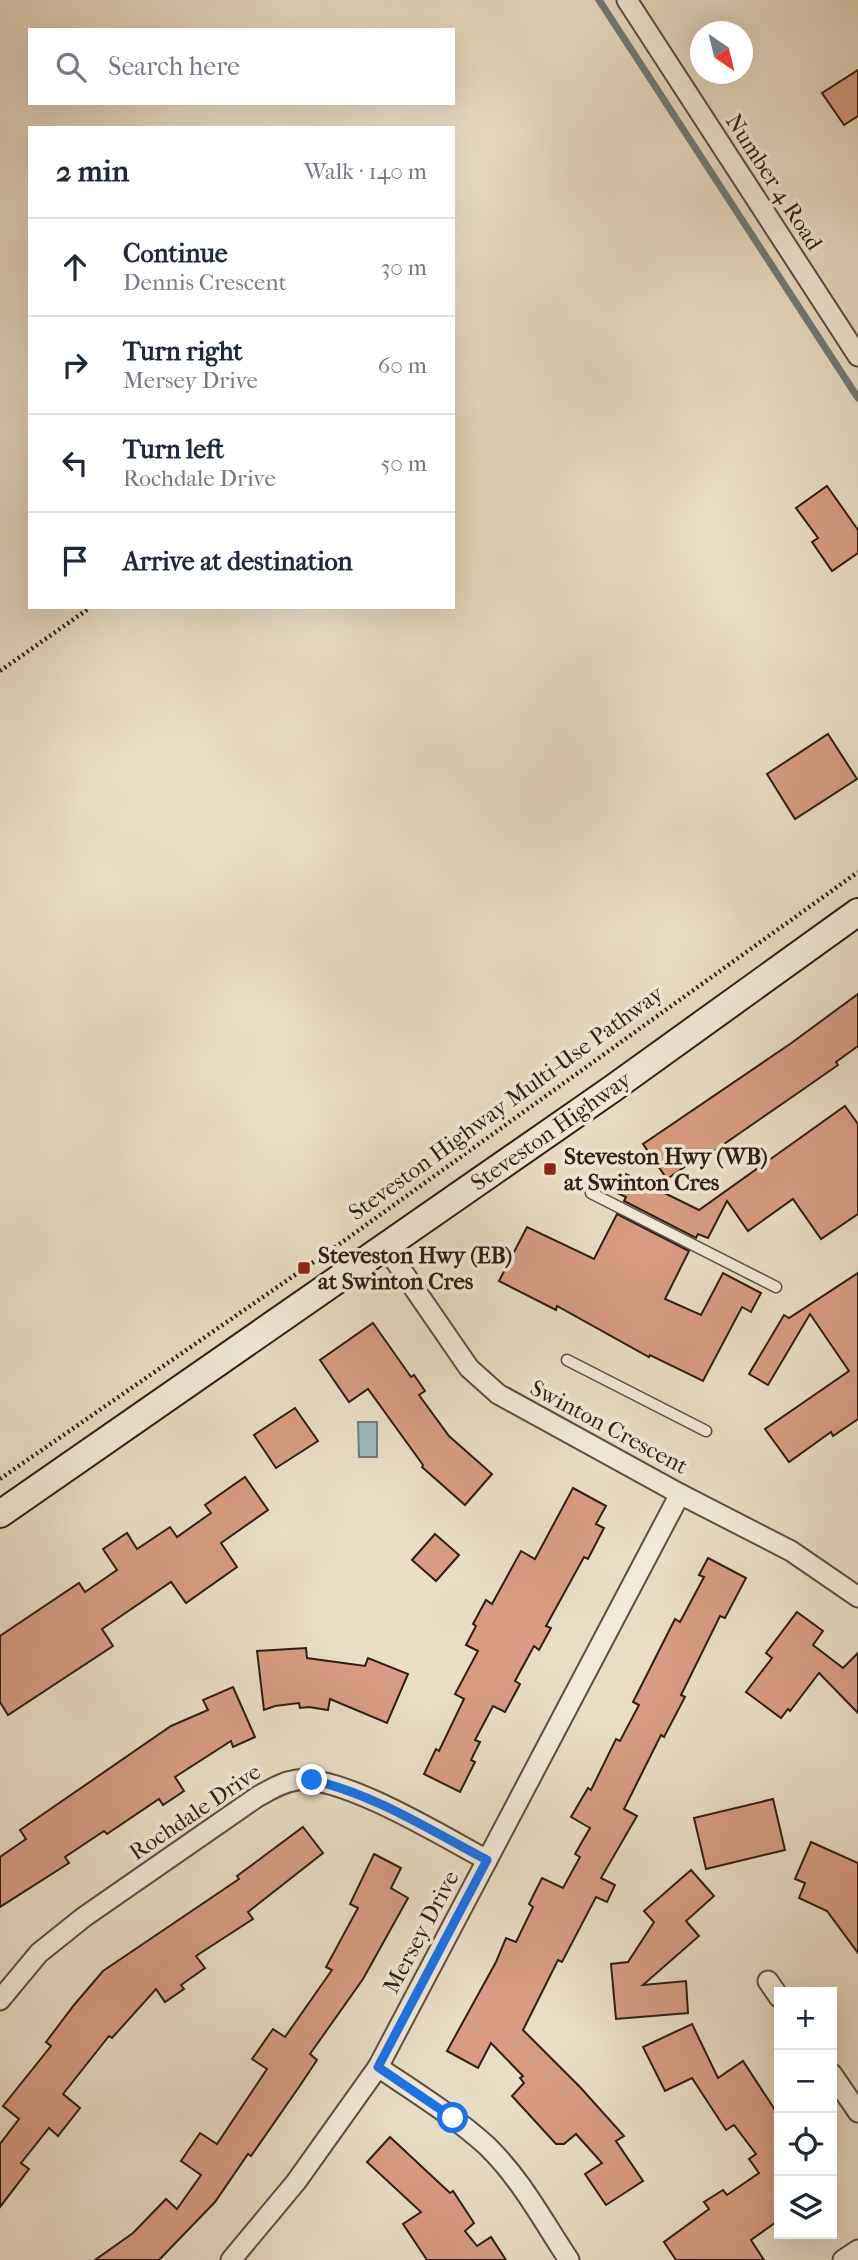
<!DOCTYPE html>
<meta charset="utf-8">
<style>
body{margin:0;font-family:"IM FELL French Canon",serif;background:#f2f2f3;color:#1f2937}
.controls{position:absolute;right:21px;bottom:21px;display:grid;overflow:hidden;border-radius:0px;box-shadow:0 7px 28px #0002}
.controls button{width:63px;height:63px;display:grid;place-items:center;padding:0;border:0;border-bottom:2px solid #e0e1e3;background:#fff;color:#1f2937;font:35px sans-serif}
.compass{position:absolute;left:690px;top:21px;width:63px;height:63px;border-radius:50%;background:#fff;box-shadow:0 7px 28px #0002;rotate:145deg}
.stop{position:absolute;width:21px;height:21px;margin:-16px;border:5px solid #1a73e8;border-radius:50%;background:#fff}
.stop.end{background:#1a73e8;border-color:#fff;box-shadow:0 2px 7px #0008}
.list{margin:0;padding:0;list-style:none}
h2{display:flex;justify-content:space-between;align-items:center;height:91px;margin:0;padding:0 28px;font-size:30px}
h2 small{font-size:23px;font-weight:400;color:#747a83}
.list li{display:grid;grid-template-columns:46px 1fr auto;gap:21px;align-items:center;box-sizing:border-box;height:98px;padding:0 28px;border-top:2px solid #e0e1e3}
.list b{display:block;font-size:26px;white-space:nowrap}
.list p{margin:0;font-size:23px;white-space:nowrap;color:#747a83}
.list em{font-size:23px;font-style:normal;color:#747a83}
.icon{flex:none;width:38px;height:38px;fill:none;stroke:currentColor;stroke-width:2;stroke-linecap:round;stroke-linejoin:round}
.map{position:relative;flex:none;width:858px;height:2260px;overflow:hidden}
.search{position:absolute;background:#fff;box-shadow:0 7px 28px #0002;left:28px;top:28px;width:427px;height:77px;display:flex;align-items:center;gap:18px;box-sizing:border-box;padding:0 24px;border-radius:0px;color:#747a83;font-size:26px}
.panel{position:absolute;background:#fff;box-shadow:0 7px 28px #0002;left:28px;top:126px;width:427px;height:483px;border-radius:0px}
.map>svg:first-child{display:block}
.water{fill:#9cb9bf;stroke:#707b7b;stroke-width:2}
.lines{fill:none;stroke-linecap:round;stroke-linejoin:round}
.stream{stroke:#707b7b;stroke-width:7}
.building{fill:#d79c83;stroke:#2e1e15;stroke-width:2}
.lane-casing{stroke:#5d4e41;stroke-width:13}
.street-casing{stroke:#5d4e41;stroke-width:23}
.secondary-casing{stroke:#2e1e15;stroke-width:30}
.path{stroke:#2e1e15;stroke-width:4.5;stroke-dasharray:2 3.5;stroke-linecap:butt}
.lane{stroke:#f1e9d9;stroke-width:10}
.street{stroke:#f1e9d9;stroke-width:19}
.secondary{stroke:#f1e9d9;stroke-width:26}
.route{stroke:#1a73e8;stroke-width:9}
.poi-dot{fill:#8f2418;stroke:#f1e9d9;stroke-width:2.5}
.labels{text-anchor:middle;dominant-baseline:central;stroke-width:7;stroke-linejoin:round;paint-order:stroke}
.street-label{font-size:23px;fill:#2e1e15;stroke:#f1e9d9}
.poi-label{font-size:23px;font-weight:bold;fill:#2e1e15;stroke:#f1e9d9;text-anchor:start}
</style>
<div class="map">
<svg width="858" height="2260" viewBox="0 0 858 2260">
<rect width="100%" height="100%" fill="#e9ddc5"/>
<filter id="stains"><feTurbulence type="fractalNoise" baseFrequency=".00286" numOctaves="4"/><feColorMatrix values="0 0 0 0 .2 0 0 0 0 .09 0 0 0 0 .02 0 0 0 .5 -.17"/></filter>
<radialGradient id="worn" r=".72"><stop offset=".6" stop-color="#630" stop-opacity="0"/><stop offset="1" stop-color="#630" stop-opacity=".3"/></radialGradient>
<polygon class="water" points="358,1422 377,1422 377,1457 359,1457"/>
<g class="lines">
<polyline class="stream" points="599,0 858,398"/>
</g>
<g class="building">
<polygon points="858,70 858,116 844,125 822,93"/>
<polygon points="827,486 858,530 858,553 832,571 812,542 818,538 796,508"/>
<polygon points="828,734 857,779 795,819 767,774"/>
<polygon points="858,994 858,1046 836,1062 838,1065 795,1095 711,1153 709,1150 667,1179 643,1144 790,1044"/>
<polygon points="845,1106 858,1124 858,1214 821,1239 793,1199 748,1231 727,1201 708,1238 698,1234 696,1238 624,1201 626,1197 617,1193 626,1174 699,1210"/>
<polygon points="617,1214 689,1251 665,1299 701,1315 723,1273 761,1293 751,1312 742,1307 703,1381 650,1355 649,1357 557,1306 556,1310 499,1281 527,1227 594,1259"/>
<polygon points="858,1273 858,1419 833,1436 831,1432 789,1462 765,1429 849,1371 810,1314 768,1385 749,1374 784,1315 789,1318"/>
<polygon points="373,1323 411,1377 414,1375 425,1391 419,1395 449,1436 492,1474 465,1505 422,1467 423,1465 368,1389 349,1402 320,1360"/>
<polygon points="295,1408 318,1441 276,1468 254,1435"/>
<polygon points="245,1477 268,1510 221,1543 237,1567 186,1603 171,1582 102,1629 113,1646 8,1715 0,1702 0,1636 79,1583 85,1592 117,1570 103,1549 127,1533 137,1549 170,1527 177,1537 211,1513 205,1505"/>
<polygon points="573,1488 606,1506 596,1524 604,1528 588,1559 584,1557 546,1626 551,1628 539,1650 534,1646 515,1681 520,1684 505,1712 493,1706 475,1740 480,1742 471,1760 475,1762 460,1792 424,1774 436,1749 439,1751 464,1699 455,1694 478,1651 466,1645 476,1626 473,1624 486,1600 492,1604 521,1551 535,1559"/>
<polygon points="435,1534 459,1555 436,1581 412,1560"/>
<polygon points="708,1558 746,1578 725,1618 720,1616 681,1695 685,1697 664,1737 661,1735 624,1809 637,1816 601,1878 615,1885 607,1902 596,1897 562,1962 558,1960 523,2030 580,2087 624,2136 616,2141 643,2181 606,2205 585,2174 602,2163 576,2134 564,2144 556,2144 512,2096 524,2083 520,2078 523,2076 491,2043 478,2068 447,2051 496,1962 506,1938 516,1942 533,1907 529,1904 542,1878 563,1888 580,1857 575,1854 590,1828 571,1817 588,1788 591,1790 616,1739 620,1741 639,1705 633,1702 675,1619 680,1622 704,1577 699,1575"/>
<polygon points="797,1612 823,1631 813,1645 843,1668 858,1653 858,1713 819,1673 790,1711 788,1709 781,1718 746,1692 772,1658 766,1653"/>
<polygon points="306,1648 307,1658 365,1666 368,1658 408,1674 387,1723 330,1699 328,1710 309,1707 300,1708 299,1703 275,1706 264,1710 257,1651"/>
<polygon points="233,1687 255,1737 233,1747 231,1741 175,1777 184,1791 163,1805 159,1799 107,1834 104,1831 65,1857 69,1863 0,1907 0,1857 26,1839 20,1830 171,1726 208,1710 203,1700"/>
<polygon points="773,1799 785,1850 706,1869 694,1818"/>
<polygon points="303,1827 323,1853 248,1912 253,1919 196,1956 205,1968 181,1985 184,1989 165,2002 156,1989 112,2038 109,2036 63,2094 80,2108 58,2136 49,2128 21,2163 29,2169 0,2207 0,2144 19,2119 3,2106 51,2046 46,2042 74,2005 103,1971 239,1879 237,1876"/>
<polygon points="811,1842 858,1863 858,1953 827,1911 799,1898 805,1883 795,1879"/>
<polygon points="374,1854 401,1868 391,1888 408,1898 363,1979 310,2054 317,2060 299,2087 251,2156 248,2154 215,2202 159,2260 95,2260 133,2233 166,2199 177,2209 201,2175 181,2161 200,2133 217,2144 267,2069 252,2059 273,2029 285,2037 332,1970 326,1967 358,1908 350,1904"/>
<polygon points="691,1870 714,1896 686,1921 699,1936 643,1985 686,1981 688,2013 616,2019 611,1964 628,1962 654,1922 644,1911"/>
<polygon points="692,2024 718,2078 743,2061 779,2116 779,2220 751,2240 764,2260 676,2260 664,2242 709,2209 704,2202 723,2190 727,2195 759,2173 749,2159 756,2154 734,2125 726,2130 692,2078 665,2091 643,2047"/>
<polygon points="390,2137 450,2193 453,2191 474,2223 465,2231 477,2246 491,2237 506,2260 427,2260 403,2224 421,2212 367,2162"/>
</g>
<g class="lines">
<defs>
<g id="lane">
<polyline points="591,1193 776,1287"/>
<polyline points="567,1360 706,1431"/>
</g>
<g id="street">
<polyline points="627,0 858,356"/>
<polyline points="385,1246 469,1368 498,1394 680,1494 791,1551 858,1597"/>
<polyline points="768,1981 779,1997"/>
<path d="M0,2000L39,1953L84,1917L257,1797C270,1790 282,1782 297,1780C343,1775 444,1837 487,1860"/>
<path d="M378,2067C415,2092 454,2116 487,2146C521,2179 543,2221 569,2260"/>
<polyline points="832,2074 858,2112"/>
<polyline points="231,2260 296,2182 378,2067 680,1494"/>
<polyline points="843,2260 858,2250"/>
</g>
<polyline id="secondary" points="0,1514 612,1089 858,912"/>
</defs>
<use href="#lane" class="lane-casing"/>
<use href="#street" class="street-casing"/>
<use href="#secondary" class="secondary-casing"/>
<g class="path">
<polyline points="0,671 91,607"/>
<polyline points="0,1479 341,1243 858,872"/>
</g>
<use href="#lane" class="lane"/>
<use href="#street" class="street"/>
<use href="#secondary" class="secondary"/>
</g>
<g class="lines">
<path class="route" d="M312,1780C374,1794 430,1830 487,1860L378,2067L453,2118"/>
</g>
<g class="poi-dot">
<rect x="543" y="1162" width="14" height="14" rx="3.5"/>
<rect x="297" y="1261" width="14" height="14" rx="3.5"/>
</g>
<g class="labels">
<g class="street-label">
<text transform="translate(774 182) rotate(57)">Number 4 Road</text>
<text transform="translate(506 1103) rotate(-36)">Steveston Highway Multi-Use Pathway</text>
<text transform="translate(551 1131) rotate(-35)">Steveston Highway</text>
<text transform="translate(609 1427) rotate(28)">Swinton Crescent</text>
<text transform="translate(195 1812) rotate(-34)">Rochdale Drive</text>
<text transform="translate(421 1932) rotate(-62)">Mersey Drive</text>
</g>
<g class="poi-label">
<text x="564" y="1156">Steveston Hwy (WB)<tspan x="564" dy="26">at Swinton Cres</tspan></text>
<text x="318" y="1255">Steveston Hwy (EB)<tspan x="318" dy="26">at Swinton Cres</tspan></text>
</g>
</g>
<rect width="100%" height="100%" filter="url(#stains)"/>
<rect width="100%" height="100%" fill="url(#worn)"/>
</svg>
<div class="controls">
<button>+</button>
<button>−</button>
<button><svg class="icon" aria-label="locate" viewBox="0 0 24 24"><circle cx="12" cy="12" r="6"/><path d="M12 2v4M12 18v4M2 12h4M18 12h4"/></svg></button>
<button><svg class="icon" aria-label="layers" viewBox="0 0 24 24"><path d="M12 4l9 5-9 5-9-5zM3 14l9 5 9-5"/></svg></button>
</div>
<svg class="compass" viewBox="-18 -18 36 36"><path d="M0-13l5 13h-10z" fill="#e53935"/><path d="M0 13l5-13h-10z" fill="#747a83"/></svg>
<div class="stop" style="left:453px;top:2118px"></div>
<div class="stop end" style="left:312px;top:1780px"></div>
<div class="search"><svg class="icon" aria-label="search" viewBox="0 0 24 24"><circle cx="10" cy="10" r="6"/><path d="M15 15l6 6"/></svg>Search here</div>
<section class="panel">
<h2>2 min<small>Walk · 140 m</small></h2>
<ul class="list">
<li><svg class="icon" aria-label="ahead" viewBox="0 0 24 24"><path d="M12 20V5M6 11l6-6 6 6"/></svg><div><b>Continue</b><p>Dennis Crescent</p></div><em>30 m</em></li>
<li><svg class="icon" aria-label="right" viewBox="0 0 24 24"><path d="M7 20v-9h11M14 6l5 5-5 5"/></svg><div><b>Turn right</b><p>Mersey Drive</p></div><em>60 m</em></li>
<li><svg class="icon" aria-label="left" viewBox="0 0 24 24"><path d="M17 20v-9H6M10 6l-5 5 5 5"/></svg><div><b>Turn left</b><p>Rochdale Drive</p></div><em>50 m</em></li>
<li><svg class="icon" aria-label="arrive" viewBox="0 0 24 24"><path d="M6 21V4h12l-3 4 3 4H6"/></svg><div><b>Arrive at destination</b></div></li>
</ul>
</section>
</div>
